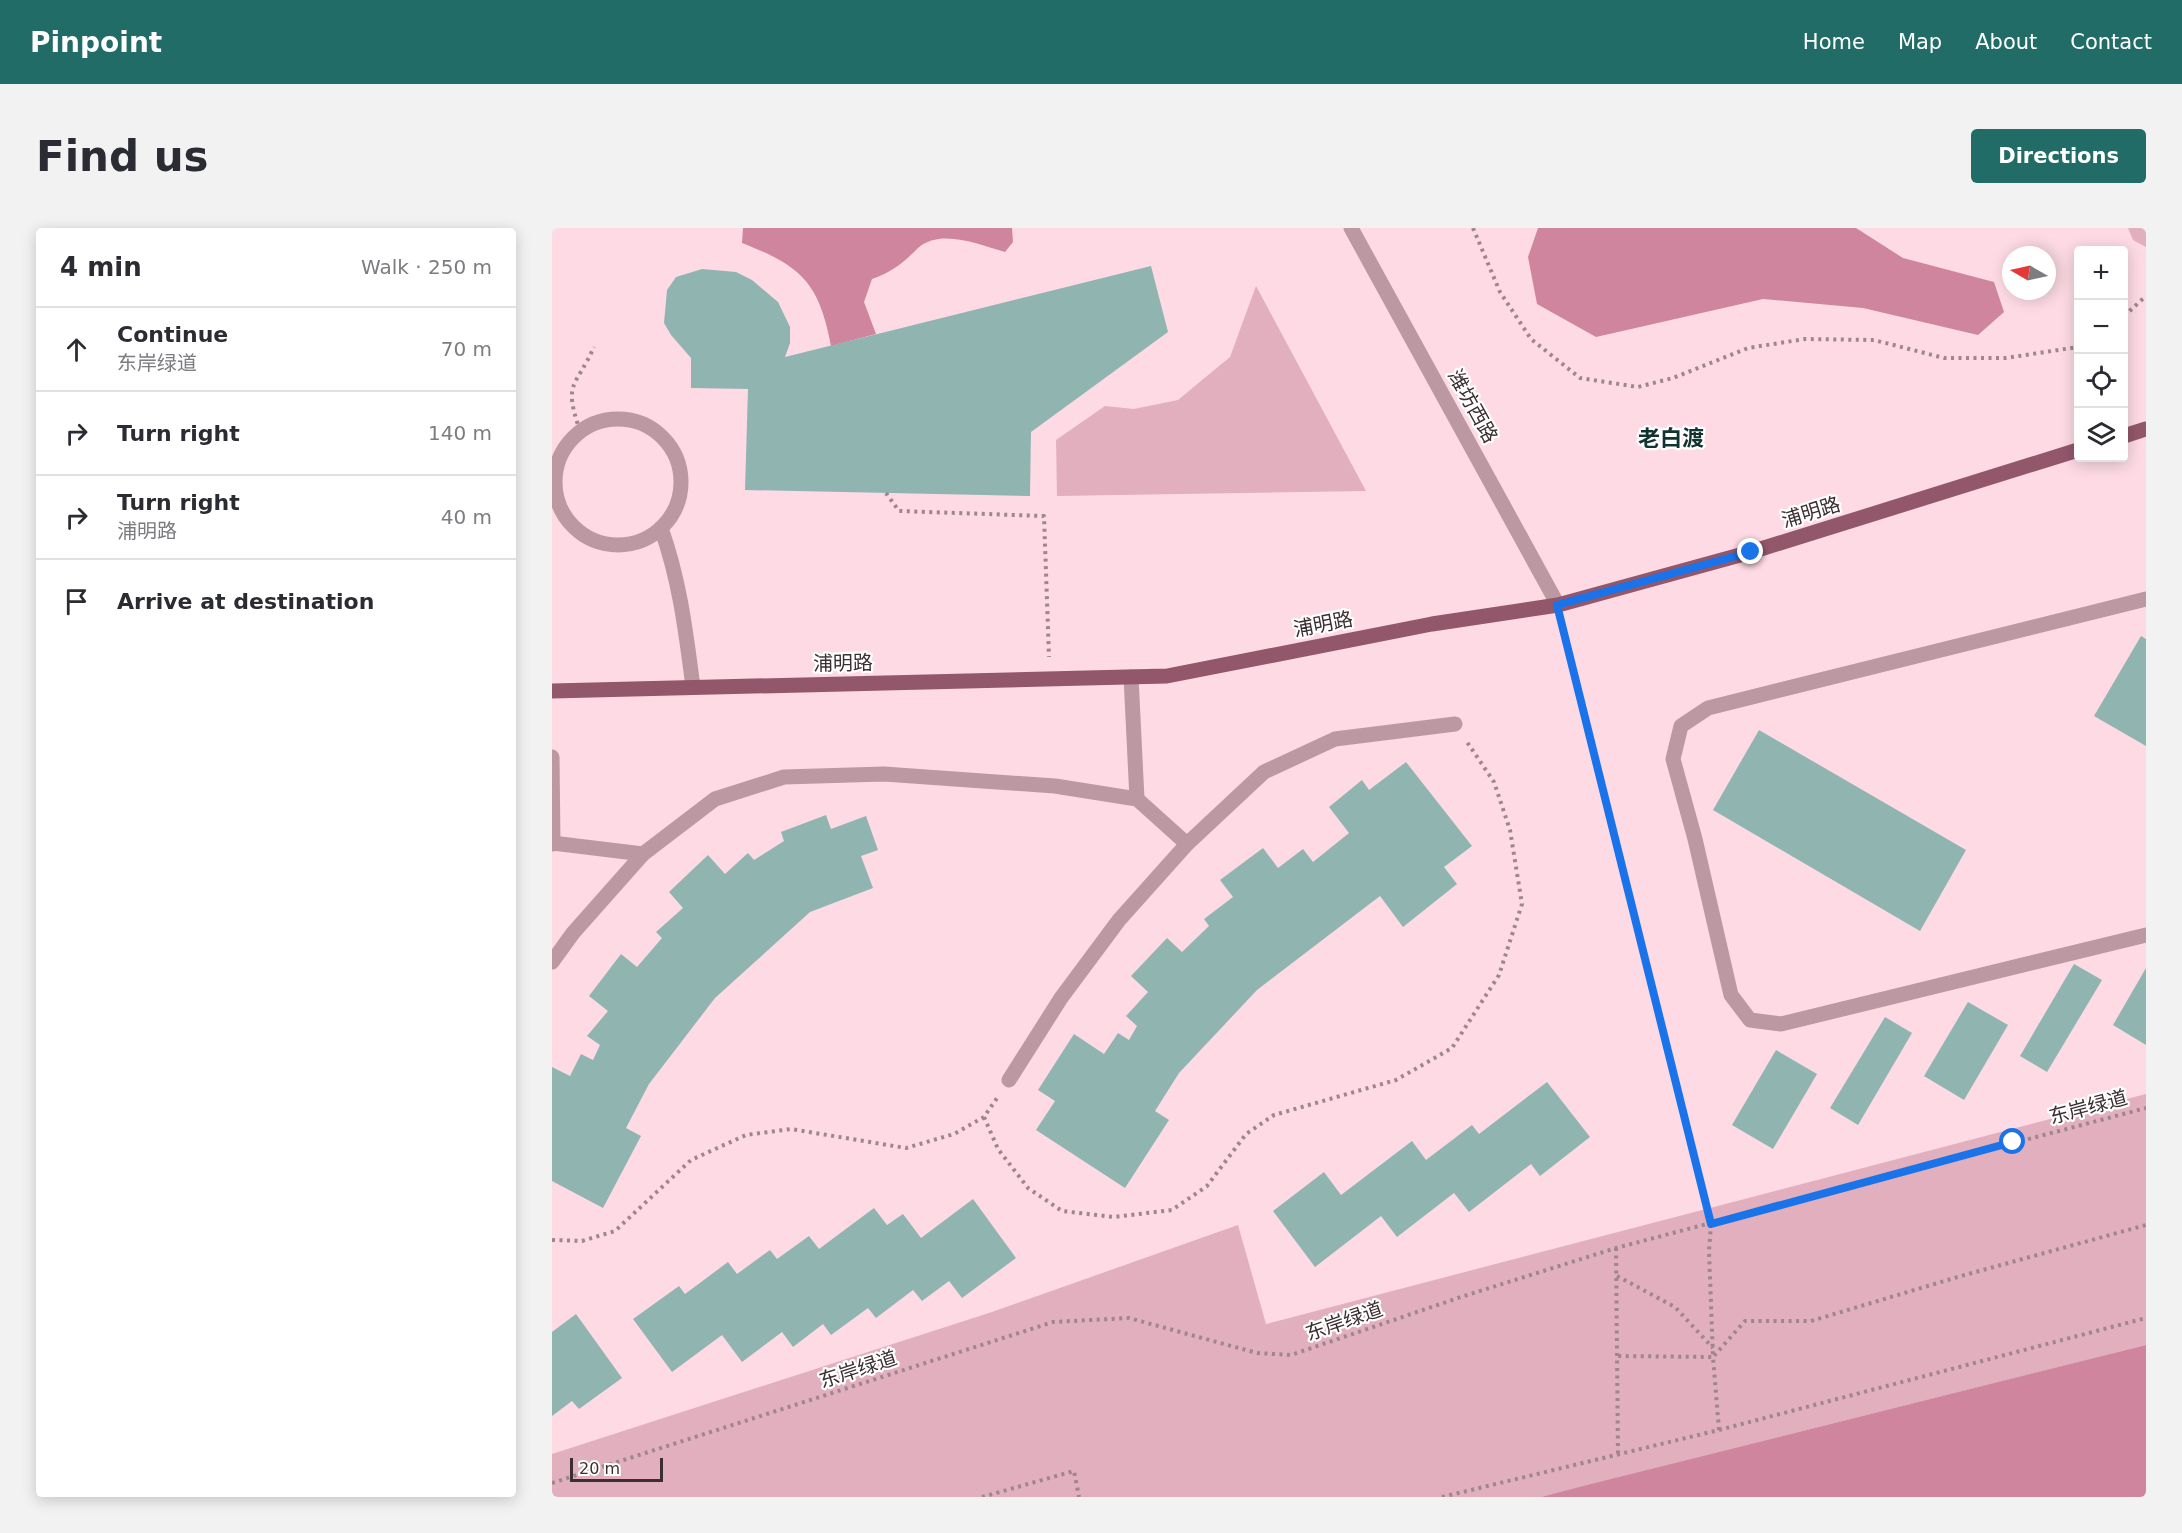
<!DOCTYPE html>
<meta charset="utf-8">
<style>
body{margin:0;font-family:"DejaVu Sans","Noto Sans SC",sans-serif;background:#f2f2f3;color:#2b2b33}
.controls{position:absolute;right:18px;top:18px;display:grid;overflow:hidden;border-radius:6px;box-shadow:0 3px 15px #0003}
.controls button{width:54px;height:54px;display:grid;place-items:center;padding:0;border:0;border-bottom:2px solid #e1e1e2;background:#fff;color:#2b2b33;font:30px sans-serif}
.compass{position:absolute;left:1450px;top:18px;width:54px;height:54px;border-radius:50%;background:#fff;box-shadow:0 3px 15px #0003;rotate:279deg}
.scale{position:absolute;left:18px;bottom:15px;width:93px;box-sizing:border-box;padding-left:6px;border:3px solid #3c2f33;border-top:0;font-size:16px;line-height:21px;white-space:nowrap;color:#3c2f33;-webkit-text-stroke:4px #fff;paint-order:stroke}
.stop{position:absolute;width:18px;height:18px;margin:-14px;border:4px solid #1a73e8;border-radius:50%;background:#fff}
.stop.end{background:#1a73e8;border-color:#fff;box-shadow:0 2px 6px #0008}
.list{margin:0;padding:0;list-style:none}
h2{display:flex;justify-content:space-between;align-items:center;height:78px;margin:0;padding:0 24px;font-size:26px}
h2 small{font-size:20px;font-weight:400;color:#7c7c81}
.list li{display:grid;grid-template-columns:39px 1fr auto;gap:18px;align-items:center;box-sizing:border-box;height:84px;padding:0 24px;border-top:2px solid #e1e1e2}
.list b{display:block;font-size:22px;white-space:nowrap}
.list p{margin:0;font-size:20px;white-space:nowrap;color:#7c7c81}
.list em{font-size:20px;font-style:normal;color:#7c7c81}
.icon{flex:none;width:33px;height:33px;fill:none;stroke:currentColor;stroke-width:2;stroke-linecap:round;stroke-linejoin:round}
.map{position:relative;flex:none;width:1594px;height:1269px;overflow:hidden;border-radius:6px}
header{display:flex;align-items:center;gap:36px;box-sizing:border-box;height:84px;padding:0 30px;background:#226c68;color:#fff}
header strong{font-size:28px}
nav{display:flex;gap:33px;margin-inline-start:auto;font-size:21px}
.intro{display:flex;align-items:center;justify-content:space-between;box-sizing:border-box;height:144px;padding:0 36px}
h1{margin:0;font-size:42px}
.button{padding:15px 27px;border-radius:6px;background:#226c68;color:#fff;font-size:21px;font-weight:700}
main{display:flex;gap:36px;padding:0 36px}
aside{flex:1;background:#fff;border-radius:6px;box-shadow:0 3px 15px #0003}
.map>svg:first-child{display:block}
.green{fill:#e1afbe}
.water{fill:#d0859e}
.building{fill:#90b5b1}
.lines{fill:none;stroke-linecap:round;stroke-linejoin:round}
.path{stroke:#9f868e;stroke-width:4;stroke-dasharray:3 4.5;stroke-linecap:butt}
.minor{stroke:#bb98a2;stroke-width:15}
.major{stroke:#93576b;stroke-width:15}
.route{stroke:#1a73e8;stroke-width:8}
.labels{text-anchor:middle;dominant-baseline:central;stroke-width:4.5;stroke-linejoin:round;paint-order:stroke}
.street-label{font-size:20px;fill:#3c2f33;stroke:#fff}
.quarter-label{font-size:22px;font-weight:bold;fill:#113331;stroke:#fff}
</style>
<header>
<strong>Pinpoint</strong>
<nav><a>Home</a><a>Map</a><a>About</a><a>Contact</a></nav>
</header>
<div class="intro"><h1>Find us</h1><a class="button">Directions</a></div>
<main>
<aside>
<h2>4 min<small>Walk · 250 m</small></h2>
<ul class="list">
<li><svg class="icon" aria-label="ahead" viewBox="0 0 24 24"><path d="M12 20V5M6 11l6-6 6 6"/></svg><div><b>Continue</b><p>东岸绿道</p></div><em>70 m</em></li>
<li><svg class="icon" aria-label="right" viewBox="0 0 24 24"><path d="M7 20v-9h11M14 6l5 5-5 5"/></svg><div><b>Turn right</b></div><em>140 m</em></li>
<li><svg class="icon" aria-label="right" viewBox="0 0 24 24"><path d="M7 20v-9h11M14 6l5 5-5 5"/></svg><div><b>Turn right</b><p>浦明路</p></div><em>40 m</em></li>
<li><svg class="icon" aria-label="arrive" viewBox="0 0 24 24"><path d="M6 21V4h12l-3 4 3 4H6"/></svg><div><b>Arrive at destination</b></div></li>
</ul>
</aside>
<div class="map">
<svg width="1594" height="1269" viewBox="0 0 1594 1269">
<rect width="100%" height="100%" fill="#fddae4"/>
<g class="green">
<polygon points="1576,0 1594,0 1594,19 1581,12"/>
<polygon points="704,58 814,263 505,268 504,212 553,178 582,181 626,172 678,129"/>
<polygon points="1594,866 1594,1117 989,1269 0,1269 0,1226 440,1084 686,997 714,1096"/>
</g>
<g class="water">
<path d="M191,0H460L461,14L453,24C428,17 389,0 366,20C351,35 340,44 320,51L312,74L324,106L279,118C267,54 249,38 190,15Z"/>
<polygon points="986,0 1304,0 1351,30 1442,54 1452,84 1426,107 1311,80 1211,71 1044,109 985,76 976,29"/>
<polygon points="1594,1117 1594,1269 989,1269 1035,1257"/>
</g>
<g class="building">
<polygon points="599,38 616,104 479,204 478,268 193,262 196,161 139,160 139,130 119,107 112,95 115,62 124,49 150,41 184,44 200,52 226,74 238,99 238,115 233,129"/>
<polygon points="1589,408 1594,411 1594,518 1542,488"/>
<polygon points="1207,502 1414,622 1368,703 1161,582"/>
<polygon points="854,534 920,618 892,639 905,656 851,699 828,668 705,762 627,845 603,883 617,892 573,960 484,902 503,873 486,862 522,806 552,826 566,805 577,812 585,798 574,788 596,764 579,748 615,710 630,724 657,698 652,691 681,669 668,652 711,620 726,640 751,621 761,634 797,605 777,579 810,552 817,562"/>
<polygon points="274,587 279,601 314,588 326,622 309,628 321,660 258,684 163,770 97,856 74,900 89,908 51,980 0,953 0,839 18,848 29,826 41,832 48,817 35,808 56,783 37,768 69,726 85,739 110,710 104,704 131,680 117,664 156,627 173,646 196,625 202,632 232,613 229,604"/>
<polygon points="1522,736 1550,752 1495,844 1468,828"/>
<polygon points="1594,740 1594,817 1561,797"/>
<polygon points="1416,774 1456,797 1412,872 1372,848"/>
<polygon points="1333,789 1360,805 1306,897 1278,880"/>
<polygon points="1224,822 1265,846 1221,921 1180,897"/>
<polygon points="995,854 1038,909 988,948 979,936 917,984 902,965 845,1009 829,988 763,1039 721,983 772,944 789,967 860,913 874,932 920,897 927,906"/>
<polygon points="421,971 464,1030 410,1070 397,1053 370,1073 361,1062 324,1090 316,1080 279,1107 271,1096 241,1119 230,1104 190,1134 170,1107 120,1144 81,1091 127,1058 133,1066 176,1034 185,1046 218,1022 225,1031 257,1008 267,1021 322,980 335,997 351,986 369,1010"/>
<polygon points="24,1086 70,1150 27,1181 20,1173 0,1188 0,1104"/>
</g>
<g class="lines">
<g class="path">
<polyline points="921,0 948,64 979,111 1028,150 1086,159 1121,150 1196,120 1253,111 1322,112 1392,130 1454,130 1526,119"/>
<polyline points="1572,88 1594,68"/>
<path d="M28,203C11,153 23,161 42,119"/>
<polyline points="334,265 347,283 492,288 497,429"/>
<polyline points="1011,399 1159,996 1157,1023 1161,1129 1064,1128"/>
<polyline points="432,889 446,921 476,960 510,983 562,989 620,982 655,958 694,906 722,887 844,852 900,820 947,747 970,676 958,602 942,554 915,514"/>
<polyline points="0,1012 30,1013 63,1003 139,932 194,907 239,901 354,920 402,906 432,889 445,870"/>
<polyline points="1064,1020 1066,1227"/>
<polyline points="1065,1048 1123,1079 1161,1120"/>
<polyline points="1167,1202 1161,1129 1193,1093 1259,1093 1409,1048 1594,997"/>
<polyline points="0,1255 501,1094 577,1090 705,1125 739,1127 909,1069 1064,1020 1594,880"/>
<polyline points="430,1269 522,1243 527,1269"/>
<polyline points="890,1269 1167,1202 1594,1090"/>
</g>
<g class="minor">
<polyline points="799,0 1006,377"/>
<circle cx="66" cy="254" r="63"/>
<path d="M109,300C128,353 134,405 141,459"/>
<polyline points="1594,371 1156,480 1129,498 1121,531 1143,611 1179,767 1198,792 1229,796 1594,707"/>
<polyline points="579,449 585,571"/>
<polyline points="0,529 1,616"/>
<polyline points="0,615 91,626 163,571 232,549 332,546 503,558 585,571 635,616"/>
<polyline points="0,734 21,705 91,626"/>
<polyline points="457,852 509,770 567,692 635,616 712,544 783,511 903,496"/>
</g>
<g class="major">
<polyline points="1572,208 1594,201"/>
<polyline points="0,463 615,448 880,396 1006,377 1199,324 1526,222"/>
</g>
</g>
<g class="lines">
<polyline class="route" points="1199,324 1005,377 1159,996 1461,914"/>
</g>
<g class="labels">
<g class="street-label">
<text transform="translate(921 178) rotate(61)">潍坊西路</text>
<text transform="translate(1259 284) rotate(-17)">浦明路</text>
<text transform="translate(771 396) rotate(-11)">浦明路</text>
<text transform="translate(291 435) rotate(-1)">浦明路</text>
<text transform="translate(1536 879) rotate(-15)">东岸绿道</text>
<text transform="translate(792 1093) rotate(-19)">东岸绿道</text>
<text transform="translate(306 1141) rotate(-18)">东岸绿道</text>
</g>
<g class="quarter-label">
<text x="1119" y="210">老白渡</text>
</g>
</g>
</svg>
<div class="controls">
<button>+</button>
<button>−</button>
<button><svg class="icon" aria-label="locate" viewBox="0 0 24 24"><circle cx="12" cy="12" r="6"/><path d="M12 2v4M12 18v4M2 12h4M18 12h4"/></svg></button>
<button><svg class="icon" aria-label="layers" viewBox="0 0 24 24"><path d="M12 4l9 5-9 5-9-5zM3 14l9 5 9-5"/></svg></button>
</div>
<svg class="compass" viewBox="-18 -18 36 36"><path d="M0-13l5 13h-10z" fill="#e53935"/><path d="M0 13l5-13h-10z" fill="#7c7c81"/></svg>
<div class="scale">20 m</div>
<div class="stop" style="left:1461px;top:914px"></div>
<div class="stop end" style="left:1199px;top:324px"></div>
</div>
</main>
